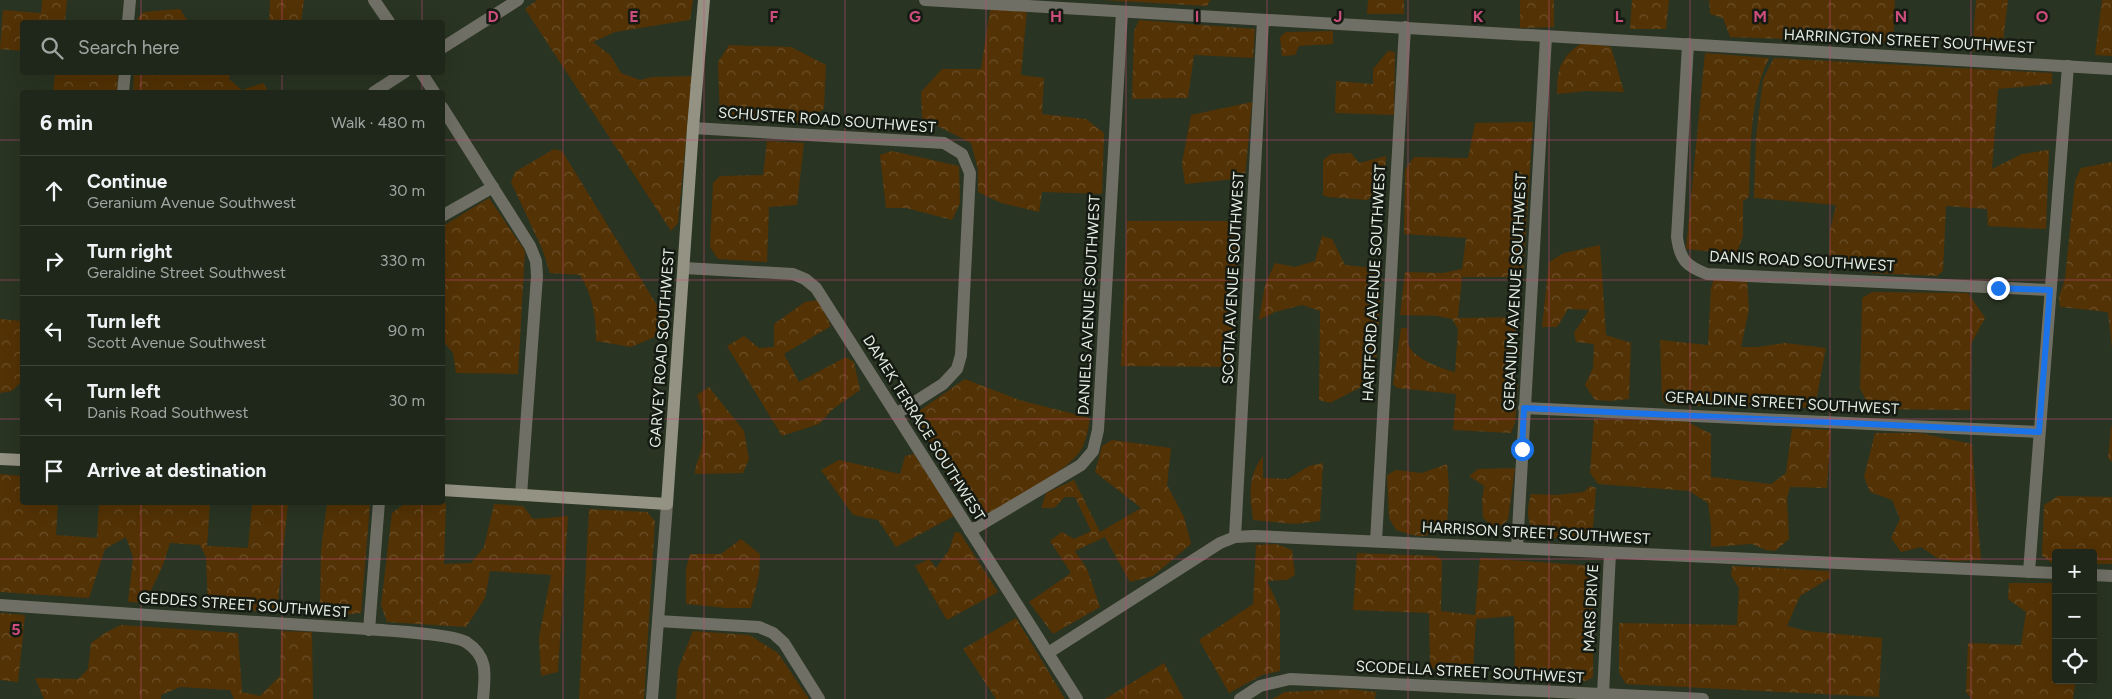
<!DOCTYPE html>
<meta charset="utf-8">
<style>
body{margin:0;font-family:Figtree,sans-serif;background:#2c3327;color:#f1f3f6}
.controls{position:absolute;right:15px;bottom:15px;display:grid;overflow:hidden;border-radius:5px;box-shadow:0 5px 20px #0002}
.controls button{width:45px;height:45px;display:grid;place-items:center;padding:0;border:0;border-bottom:1px solid #3c4439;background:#1f271a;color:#f1f3f6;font:25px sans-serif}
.stop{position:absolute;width:15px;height:15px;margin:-11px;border:4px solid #1a73e8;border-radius:50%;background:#fff}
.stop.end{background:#1a73e8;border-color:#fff;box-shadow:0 1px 5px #0008}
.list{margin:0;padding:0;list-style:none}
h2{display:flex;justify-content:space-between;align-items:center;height:65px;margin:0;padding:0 20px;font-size:21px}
h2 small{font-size:16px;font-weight:400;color:#a1a5a2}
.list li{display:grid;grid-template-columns:32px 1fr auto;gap:15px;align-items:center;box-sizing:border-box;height:70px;padding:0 20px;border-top:1px solid #3c4439}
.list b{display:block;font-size:19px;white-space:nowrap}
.list p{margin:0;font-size:16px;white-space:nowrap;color:#a1a5a2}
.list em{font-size:16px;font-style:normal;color:#a1a5a2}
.icon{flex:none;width:28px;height:28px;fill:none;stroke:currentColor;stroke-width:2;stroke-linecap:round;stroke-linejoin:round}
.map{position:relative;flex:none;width:2112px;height:699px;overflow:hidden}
.search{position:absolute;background:#1f271a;box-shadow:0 5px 20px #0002;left:20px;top:20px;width:425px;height:55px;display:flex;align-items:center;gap:12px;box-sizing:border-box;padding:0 18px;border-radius:5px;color:#a1a5a2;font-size:19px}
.panel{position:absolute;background:#1f271a;box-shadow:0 5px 20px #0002;left:20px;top:90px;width:425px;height:415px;border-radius:5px}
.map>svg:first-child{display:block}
.forest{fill:url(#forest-crowns)}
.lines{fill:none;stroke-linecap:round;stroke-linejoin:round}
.street{stroke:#706f65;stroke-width:12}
.secondary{stroke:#949282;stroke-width:12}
.route{stroke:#1a73e8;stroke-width:6}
.grid{fill:none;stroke:#cb4d7c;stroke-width:1;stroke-opacity:0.55}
.labels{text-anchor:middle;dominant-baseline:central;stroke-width:5;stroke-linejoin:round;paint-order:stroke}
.street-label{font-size:15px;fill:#e5ece1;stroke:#151a12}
.grid-label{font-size:16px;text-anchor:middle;font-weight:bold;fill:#cb4d7c;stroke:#151a12;stroke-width:5;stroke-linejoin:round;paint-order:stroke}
</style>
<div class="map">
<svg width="2112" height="699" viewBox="0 0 2112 699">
<defs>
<pattern id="forest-crowns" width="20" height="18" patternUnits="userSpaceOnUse" patternTransform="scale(1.25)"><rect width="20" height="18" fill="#533205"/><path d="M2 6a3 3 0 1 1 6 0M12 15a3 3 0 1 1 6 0" fill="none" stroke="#6c5029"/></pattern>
</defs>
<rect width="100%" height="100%" fill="#293422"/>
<g class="forest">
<polygon points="42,0 67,0 65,22 22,22 22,51 0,49 3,10 41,13"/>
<polygon points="270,0 304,0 301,22 269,22"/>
<polygon points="537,0 693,0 690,20 615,32 593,42 610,55 621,73 640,80 652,77 692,76 678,223 671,231 525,9"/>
<polygon points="1103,0 1210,0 1207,6"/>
<polygon points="1368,0 1404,0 1404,14 1367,14"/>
<polygon points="1520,0 1554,0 1554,27 1520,28"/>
<polygon points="1632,0 1669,0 1666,29 1630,29"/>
<polygon points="1709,0 1895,0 1893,43 1730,37 1723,18 1710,14"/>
<polygon points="1976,0 2008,0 2002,50 1972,51"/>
<polygon points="2102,0 2112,0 2112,56 2095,55"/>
<polygon points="180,9 188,22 137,22 138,18 143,12"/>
<polygon points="990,10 1027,10 1021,75 1044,78 1042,114 1086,119 1104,133 1102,194 1042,192 1039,212 1001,203 978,192 978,170 971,143 922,118 921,92 942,69 981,69"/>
<polygon points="1139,20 1255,29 1253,58 1194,55 1188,98 1132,99 1134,31"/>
<polygon points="1333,31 1333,44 1299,46 1295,55 1282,56 1280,37 1286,32"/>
<path d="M1583,42L1611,47L1624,92L1587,91L1557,94C1557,67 1561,57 1583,42Z"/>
<polygon points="729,45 791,47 826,65 824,109 800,122 720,118 718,62"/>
<polygon points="1388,51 1395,52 1394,115 1335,113 1336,81 1373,84 1373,69"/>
<path d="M1705,53L1769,58C1749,99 1751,151 1749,197L1743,201V236L1736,254L1686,249Z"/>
<polygon points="1774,58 2052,73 2052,84 1998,89 1992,169 2022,154 2049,150 2046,229 1988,226 1987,209 1946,206 1943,271 1937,276 1872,273 1858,263 1829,263 1830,230 1836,205 1754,198 1756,137 1763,79"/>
<polygon points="55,73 118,73 117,92 53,92"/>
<polygon points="134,73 230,73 229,79 242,90 263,83 269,92 133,92"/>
<polygon points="1252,102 1245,178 1185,184 1182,163 1191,115"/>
<path d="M1533,122L1523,277H1462L1458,318L1517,317L1516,332L1520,353L1507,366L1518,383L1515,423L1511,433L1453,430L1456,394L1397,388L1393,384L1401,328H1407C1408,333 1407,339 1408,344C1412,358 1442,369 1455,372L1458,329L1452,319L1437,316L1400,315L1405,272L1443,273L1462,269L1466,238L1404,234L1405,170L1414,157L1468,158L1475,123Z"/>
<polygon points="767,141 804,143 797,205 769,207 767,262 718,259 710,247 713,183 720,176 763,175"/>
<path d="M554,149L562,151L663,315L664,333L631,347L596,341C596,317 593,296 580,275L550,273L543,251L511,182L515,172Z"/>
<polygon points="892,151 959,166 960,203 952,220 906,208 886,208 880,155"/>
<polygon points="1351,153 1359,163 1386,156 1384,190 1367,200 1328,197 1323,195 1323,160 1331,154"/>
<polygon points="2112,162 2112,349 2108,312 2060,307 2059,297 2065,279 2075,181 2081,168"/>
<polygon points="489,198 525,251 518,374 456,373 453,353 443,341 443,226"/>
<polygon points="1127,221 1241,221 1230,367 1121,366"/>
<polygon points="1322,236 1332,239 1345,265 1382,269 1375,380 1330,403 1319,400 1320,311 1302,305 1275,312 1259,320 1265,285 1275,263 1295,267 1315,261"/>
<polygon points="1600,245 1606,335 1631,343 1629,399 1610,401 1595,400 1585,385 1593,368 1594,344 1576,342 1574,333 1589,310 1568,309 1557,327 1542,327 1549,262 1564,253"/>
<polygon points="1714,279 1747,280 1749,309 1741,347 1758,347 1785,343 1826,348 1815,406 1806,408 1667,405 1662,400 1660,340 1708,345 1711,288"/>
<polygon points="1872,292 1968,293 1985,318 1971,344 1970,410 1870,409 1860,388 1862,298"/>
<polygon points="818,300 831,326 784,354 799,382 846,357 854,362 860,390 833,409 819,424 782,436 727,346 744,336 759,348 774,347 774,324 805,302"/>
<polygon points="0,319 22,321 22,381 12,391 0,393"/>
<path d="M965,379L1019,400L1090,418C1088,429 1086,445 1078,454C1062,474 1014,498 991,512L978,514L967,510L917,422L916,413Z"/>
<path d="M709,387L744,431L749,459L743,473L695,474C695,465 699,459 701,451C705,432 703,413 697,395Z"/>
<polygon points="1594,419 1686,421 1711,434 1711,477 1771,484 1786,473 1792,428 1831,430 1827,488 1790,487 1787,498 1789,539 1775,551 1766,550 1752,544 1711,547 1711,526 1708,503 1689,491 1598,484 1590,473"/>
<polygon points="2111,426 2112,426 2112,462 2108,458"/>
<polygon points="1875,433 1920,433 1972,444 1981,560 1954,561 1937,558 1921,547 1901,552 1891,538 1900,519 1892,500 1870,492 1864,477"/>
<polygon points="1112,440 1171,448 1167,485 1184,517 1191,544 1153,576 1130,582 1105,537 1075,551 1087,569 1100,607 1053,634 1029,602 1071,573 1050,541 1062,532 1074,539 1091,531 1075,497 1065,497 1054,508 1041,508 1046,493 1074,480 1100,532 1141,508 1095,472 1102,446"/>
<polygon points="914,454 954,516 896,547 878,520 853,515 821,470 839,460 900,474 905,456"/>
<path d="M1263,456V478L1288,479L1309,466L1323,463L1320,521L1294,524L1253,520C1250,495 1247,477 1263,456Z"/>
<path d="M1447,464L1449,486L1447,527C1423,539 1420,538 1396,530L1389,518L1387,475L1396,470L1422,473Z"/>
<polygon points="1515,468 1508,520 1496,529 1483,518 1482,500 1484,486 1469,476 1478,469"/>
<polygon points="0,474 22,476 22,502 58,503 56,535 97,538 99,503 210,503 207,546 248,548 252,503 288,503 277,612 208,608 206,557 200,545 170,543 163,565 145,603 128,602 133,557 126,537 105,549 89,598 0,592"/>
<path d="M1590,486L1596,488L1593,528L1580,538H1536C1527,522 1526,511 1531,494L1556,495L1584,492Z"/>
<polygon points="2058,496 2112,497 2112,564 2093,564 2093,553 2056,553 2056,563 2052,563 2042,556 2044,505"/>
<polygon points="407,502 446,503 444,564 471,563 484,547 494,504 523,506 533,519 568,516 558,672 541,676 539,637 551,575 490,571 485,598 466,627 387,622 381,605 392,513"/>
<polygon points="327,503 367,502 370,504 361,613 336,616 320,606 321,550"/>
<polygon points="589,509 647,512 655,521 644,699 579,699"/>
<polygon points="955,532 960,533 998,592 947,620 915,566 929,559 936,568 949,550"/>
<polygon points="741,539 760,554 759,575 751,608 726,608 686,604 686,569 690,554 721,554"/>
<polygon points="1276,544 1292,550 1295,575 1287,580 1267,581 1280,609 1280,671 1262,675 1229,693 1199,640 1253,604 1256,545"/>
<polygon points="1357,553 1436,556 1442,560 1441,611 1475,615 1480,558 1594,566 1593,677 1586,681 1515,679 1514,616 1476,619 1473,673 1430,668 1429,613 1353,610"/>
<polygon points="1732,566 1829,571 1830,578 1800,596 1787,626 1807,631 1882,638 1879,697 1626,684 1619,673 1619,623 1737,625 1739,588 1731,575"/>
<polygon points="2009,583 2056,583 2056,680 2076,680 2073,699 1972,699 1966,692 1968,643 2021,645 2026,612 2008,599"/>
<polygon points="0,613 25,615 18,682 0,680"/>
<polygon points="1016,618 1065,699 996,699 963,649"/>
<polygon points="121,625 238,633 242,692 260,696 280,676 281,631 312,632 313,699 234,699 230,690 180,687 161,695 161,699 44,699 35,678 78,679 88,669 91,643 105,633"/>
<polygon points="693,631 749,635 778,653 809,699 676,699 678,669"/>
<polygon points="1164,663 1184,699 1105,699"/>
<polygon points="1349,689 1376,692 1375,699 1272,699 1285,692"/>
</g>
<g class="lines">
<g class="street">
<polyline points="374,0 389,22"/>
<polyline points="925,0 2112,69"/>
<polyline points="128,22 130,0"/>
<path d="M1688,44L1677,237C1680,260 1686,266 1707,274L2050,290"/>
<polyline points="442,48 518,0"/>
<polyline points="421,72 434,92"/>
<polyline points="123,92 125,72"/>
<polyline points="374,92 405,72"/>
<polyline points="442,107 530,246 536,261 537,276 521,495"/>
<polyline points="693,128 944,143 962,154 970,173 961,355 957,369 943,384 896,414"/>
<polyline points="442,216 493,187"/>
<polyline points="684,268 793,274 805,279 816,288 1077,699"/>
<polyline points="1524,408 2039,432"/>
<polyline points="970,531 1081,465 1093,451 1098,430 1122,12"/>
<polyline points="1235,537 1263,20"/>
<polyline points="1376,541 1405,27"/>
<polyline points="1517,548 1546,37"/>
<polyline points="2029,572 2068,66"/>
<polyline points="2093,575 2112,576"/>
<path d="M0,605C118,613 235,621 353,628C374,630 451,633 466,642C489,657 485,675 483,699"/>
<polyline points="658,621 759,627 773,633 784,643 819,699"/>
<polyline points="369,630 379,502"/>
<polyline points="1048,653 1220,543 1235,537 1254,536 2056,573"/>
<polyline points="1603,694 1610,553"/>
<polyline points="652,699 667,504"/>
<polyline points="1240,699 1260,686 1290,679 1703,699"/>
</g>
<g class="secondary">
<polyline points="0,459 22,460"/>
<polyline points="442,490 667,504 693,128 704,0"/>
</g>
</g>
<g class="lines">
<polyline class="route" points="1522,449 1524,408 2039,432 2050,290 1998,288"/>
</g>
<path class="grid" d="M141,0V22M282,0V22M422,0V22M563,0V699M704,0V699M845,0V699M986,0V699M1126,0V699M1267,0V699M1408,0V699M1549,0V699M1690,0V699M1830,0V699M1971,0V699M141,72V92M282,72V92M422,72V92M0,140H22M442,140H2112M0,280H22M442,280H2112M0,419H22M442,419H2112M141,502V699M282,502V699M422,502V699M0,559H2056M2093,559H2112"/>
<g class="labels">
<g class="street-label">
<text transform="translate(1909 41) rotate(3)">HARRINGTON STREET SOUTHWEST</text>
<text transform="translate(827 120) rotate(4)">SCHUSTER ROAD SOUTHWEST</text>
<text transform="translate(1802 261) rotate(3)">DANIS ROAD SOUTHWEST</text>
<text transform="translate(1233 278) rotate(-87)">SCOTIA AVENUE SOUTHWEST</text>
<text transform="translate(1374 283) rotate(-87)">HARTFORD AVENUE SOUTHWEST</text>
<text transform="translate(1515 292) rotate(-87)">GERANIUM AVENUE SOUTHWEST</text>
<text transform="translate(1089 305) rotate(-87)">DANIELS AVENUE SOUTHWEST</text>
<text transform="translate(662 348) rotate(-86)">GARVEY ROAD SOUTHWEST</text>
<text transform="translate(1782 403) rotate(3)">GERALDINE STREET SOUTHWEST</text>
<text transform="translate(924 428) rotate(58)">DAMEK TERRACE SOUTHWEST</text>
<text transform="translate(1536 533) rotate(3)">HARRISON STREET SOUTHWEST</text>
<text transform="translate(244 605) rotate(4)">GEDDES STREET SOUTHWEST</text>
<text transform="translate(1591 608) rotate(-87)">MARS DRIVE</text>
<text transform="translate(1470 672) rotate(3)">SCODELLA STREET SOUTHWEST</text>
</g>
</g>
<g class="grid-label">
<text x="493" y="22">D</text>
<text x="634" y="22">E</text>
<text x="774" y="22">F</text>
<text x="915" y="22">G</text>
<text x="1056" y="22">H</text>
<text x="1197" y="22">I</text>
<text x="1338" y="22">J</text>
<text x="1478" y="22">K</text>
<text x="1619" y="22">L</text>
<text x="1760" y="22">M</text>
<text x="1901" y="22">N</text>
<text x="2042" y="22">O</text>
<text x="16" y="635">5</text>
</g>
</svg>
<div class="controls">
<button>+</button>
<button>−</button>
<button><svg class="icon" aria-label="locate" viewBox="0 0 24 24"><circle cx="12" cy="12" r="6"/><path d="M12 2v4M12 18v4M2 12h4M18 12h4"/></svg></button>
</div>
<div class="stop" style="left:1522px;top:449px"></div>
<div class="stop end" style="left:1998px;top:288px"></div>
<div class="search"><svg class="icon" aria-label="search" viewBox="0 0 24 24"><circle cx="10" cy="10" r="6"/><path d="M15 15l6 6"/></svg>Search here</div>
<section class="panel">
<h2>6 min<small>Walk · 480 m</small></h2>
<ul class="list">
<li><svg class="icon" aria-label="ahead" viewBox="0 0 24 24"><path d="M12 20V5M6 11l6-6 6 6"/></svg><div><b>Continue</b><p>Geranium Avenue Southwest</p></div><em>30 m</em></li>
<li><svg class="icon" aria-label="right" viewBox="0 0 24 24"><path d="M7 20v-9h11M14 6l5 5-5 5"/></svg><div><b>Turn right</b><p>Geraldine Street Southwest</p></div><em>330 m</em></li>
<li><svg class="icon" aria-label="left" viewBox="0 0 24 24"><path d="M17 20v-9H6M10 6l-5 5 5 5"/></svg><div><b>Turn left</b><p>Scott Avenue Southwest</p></div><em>90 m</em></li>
<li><svg class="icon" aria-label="left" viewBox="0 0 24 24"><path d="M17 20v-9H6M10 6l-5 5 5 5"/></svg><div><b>Turn left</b><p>Danis Road Southwest</p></div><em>30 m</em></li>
<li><svg class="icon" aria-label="arrive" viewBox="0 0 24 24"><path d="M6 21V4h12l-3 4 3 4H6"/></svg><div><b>Arrive at destination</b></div></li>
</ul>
</section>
</div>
